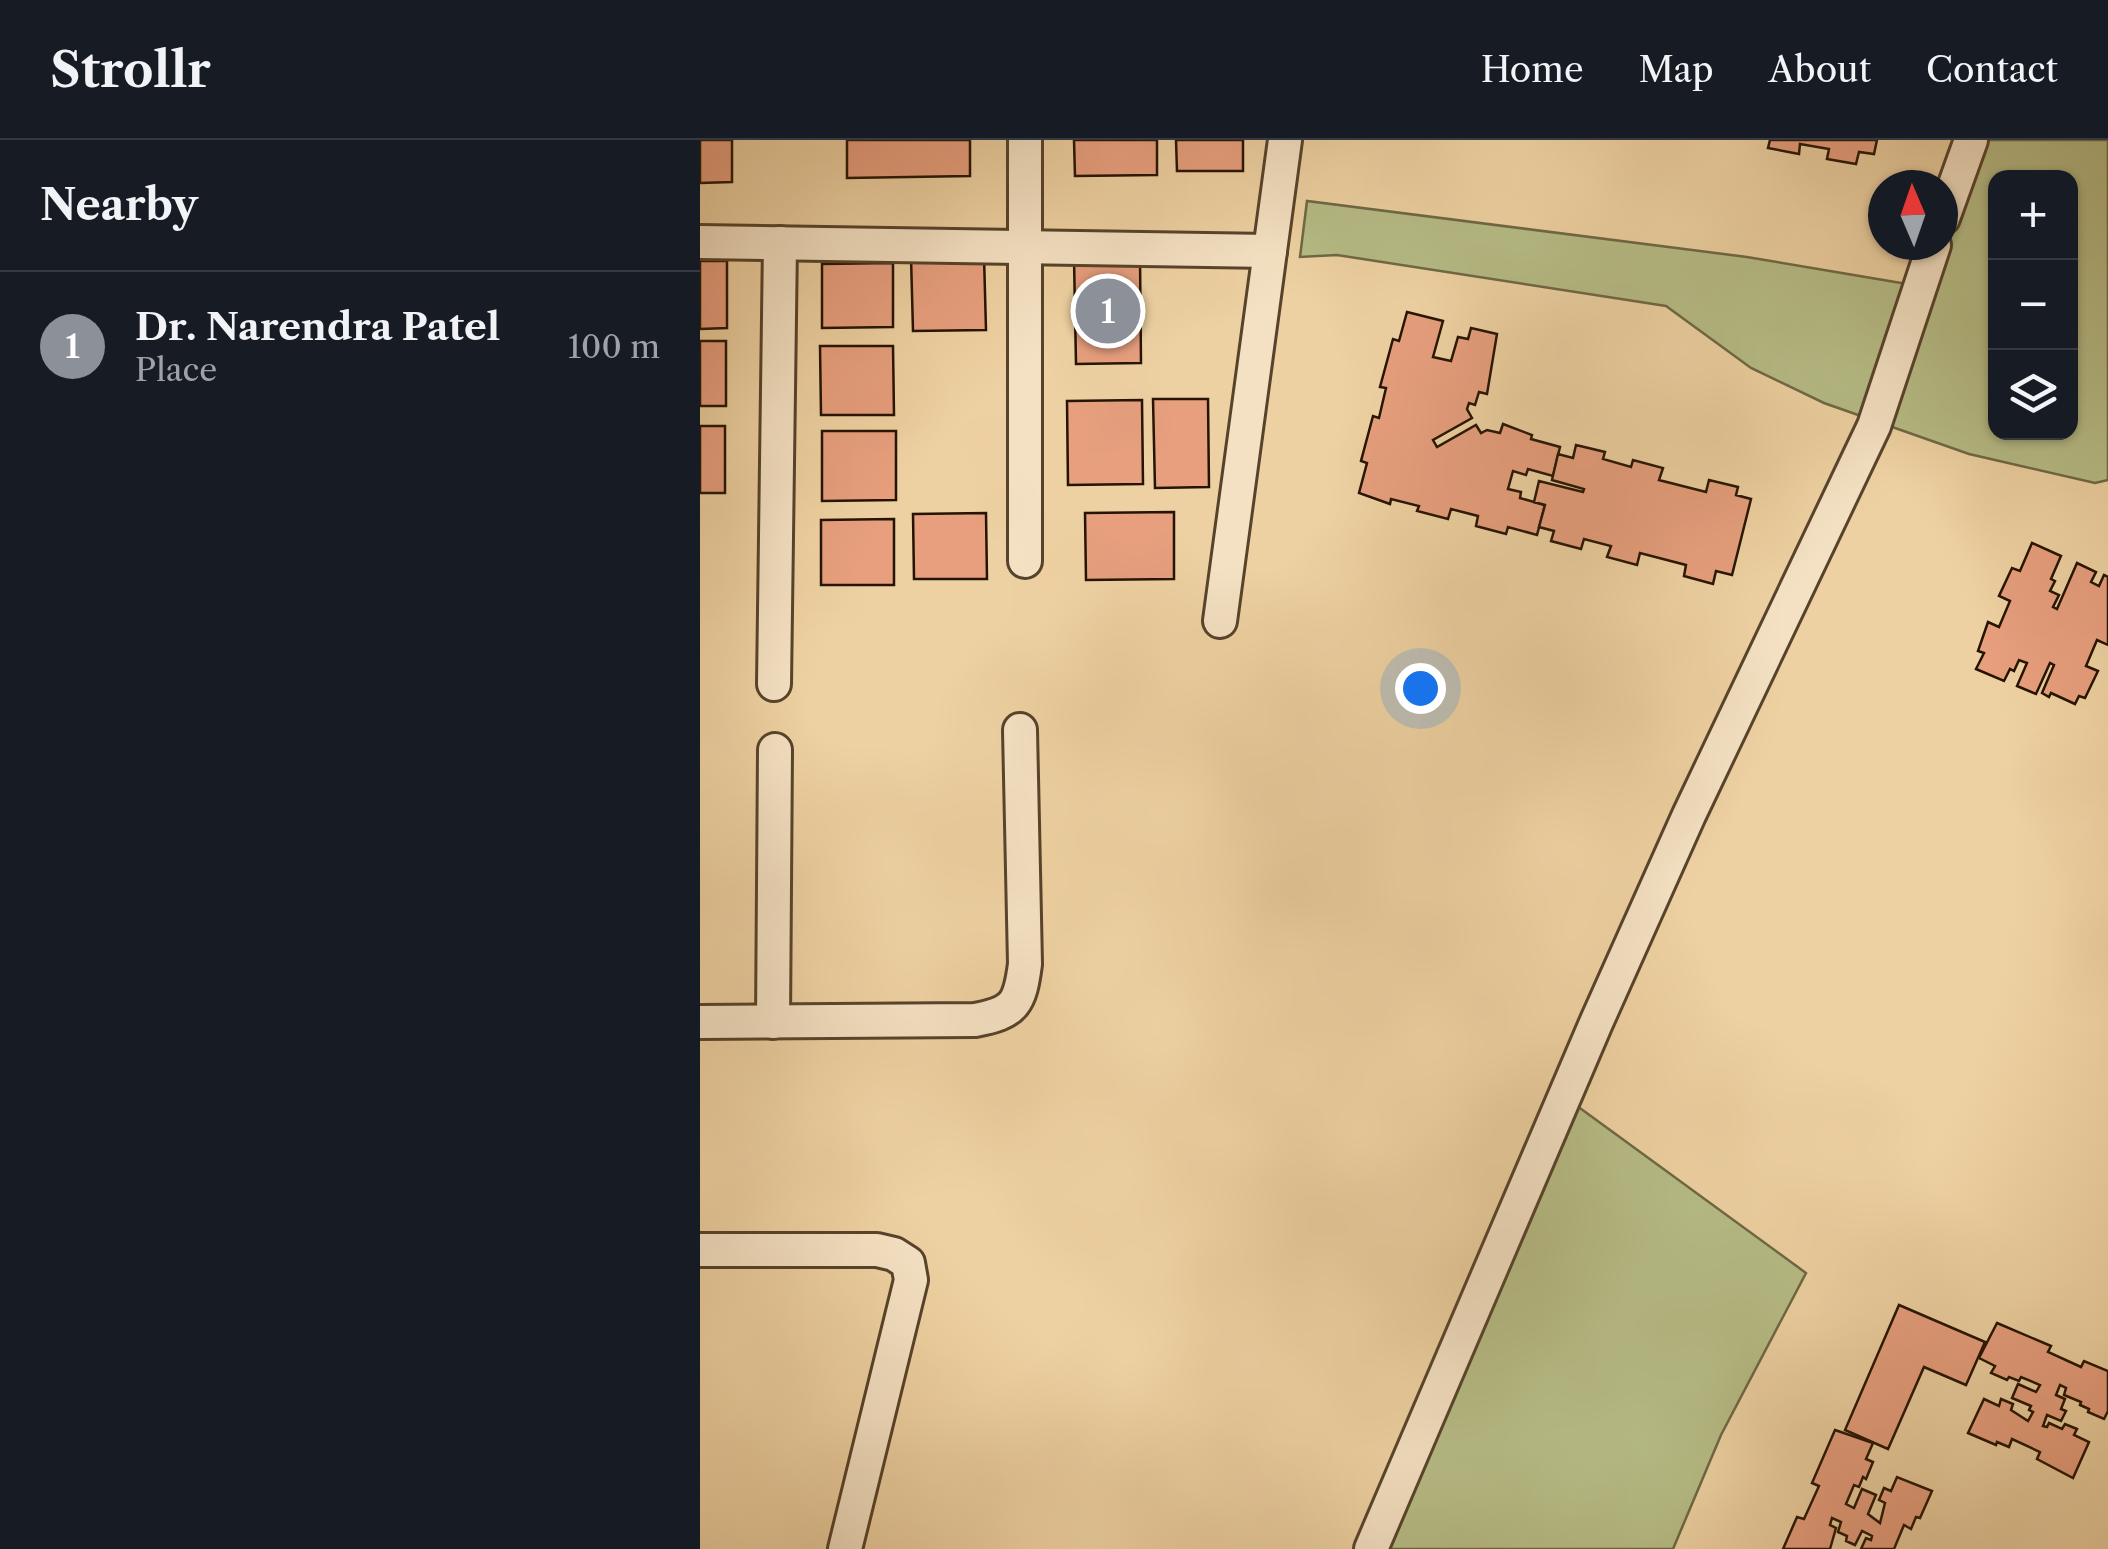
<!DOCTYPE html>
<meta charset="utf-8">
<style>
body{margin:0;font-family:"Libre Caslon Text",serif;background:#242831;color:#f1f3f6}
.controls{position:absolute;right:30px;top:30px;display:grid;overflow:hidden;border-radius:20px;box-shadow:0 2px 8px #0004}
.controls button{width:90px;height:90px;display:grid;place-items:center;padding:0;border:0;border-bottom:2px solid #363941;background:#171b24;color:#f1f3f6;font:50px sans-serif}
.compass{position:absolute;left:1168px;top:30px;width:90px;height:90px;border-radius:50%;background:#171b24;box-shadow:0 2px 8px #0004;rotate:358deg}
.you{position:absolute;left:720px;top:548px;width:35px;height:35px;margin:-25px;border:8px solid #fff;border-radius:50%;background:#1a73e8;box-shadow:0 0 0 15px #1a73e833}
.badge{display:grid;place-items:center;width:65px;height:65px;border-radius:50%;background:#8c9099;color:#fff;font-size:32px;font-weight:700}
.pin{position:absolute;translate:-50% -50%;border:5px solid #fff;box-shadow:0 2px 10px #0006}
.list{margin:0;padding:0;list-style:none}
h2{display:flex;justify-content:space-between;align-items:center;height:130px;margin:0;padding:0 40px;font-size:42px}
h2 small{font-size:32px;font-weight:400;color:#9ea1a6}
.list li{display:grid;grid-template-columns:65px 1fr auto;gap:30px;align-items:center;box-sizing:border-box;height:150px;padding:0 40px;border-top:2px solid #363941}
.list b{display:block;font-size:38px;white-space:nowrap}
.list p{margin:0;font-size:32px;white-space:nowrap;color:#9ea1a6}
.list em{font-size:32px;font-style:normal;color:#9ea1a6}
.icon{flex:none;width:55px;height:55px;fill:none;stroke:currentColor;stroke-width:2;stroke-linecap:round;stroke-linejoin:round}
.map{position:relative;flex:none;width:1408px;height:1409px;overflow:hidden}
header{display:flex;align-items:center;gap:60px;box-sizing:border-box;height:140px;padding:0 50px;background:#171b24;border-bottom:2px solid #363941}
header strong{font-size:48px}
nav{display:flex;gap:55px;margin-inline-start:auto;font-size:35px}
main{display:flex}
aside{flex:1;background:#171b24}
.map>svg:first-child{display:block}
.green{fill:#b6bc86;stroke:#6e6844;stroke-width:2.5;fill-rule:evenodd}
.building{fill:#e79f7e;stroke:#251403;stroke-width:2.5}
.lines{fill:none;stroke-linecap:round;stroke-linejoin:round}
.minor-casing{stroke:#57432b;stroke-width:38}
.minor{stroke:#f4e1c3;stroke-width:32}
</style>
<header>
<strong>Strollr</strong>
<nav><a>Home</a><a>Map</a><a>About</a><a>Contact</a></nav>
</header>
<main>
<aside>
<h2>Nearby<small></small></h2>
<ul class="list">
<li><span class="badge">1</span><div><b>Dr. Narendra Patel</b><p>Place</p></div><em>100 m</em></li>
</ul>
</aside>
<div class="map">
<svg width="1408" height="1409" viewBox="0 0 1408 1409">
<rect width="100%" height="100%" fill="#eed1a2"/>
<filter id="stains"><feTurbulence type="fractalNoise" baseFrequency=".002" numOctaves="4"/><feColorMatrix values="0 0 0 0 .2 0 0 0 0 .09 0 0 0 0 .02 0 0 0 .5 -.17"/></filter>
<radialGradient id="worn" r=".72"><stop offset=".6" stop-color="#630" stop-opacity="0"/><stop offset="1" stop-color="#630" stop-opacity=".3"/></radialGradient>
<g class="green">
<path d="M1280,0H1408V340L1395,343L1269,314L1124,263L1051,228L966,166L637,115L600,117L607,61L1047,117L1231,148ZM1296,38H1370V292H1296Z"/>
<polygon points="873,963 1106,1133 1021,1295 973,1409 688,1409"/>
</g>
<g class="building">
<polygon points="0,0 32,0 32,42 0,43"/>
<polygon points="147,0 270,0 270,36 147,38"/>
<polygon points="374,0 457,0 457,35 375,36"/>
<polygon points="476,0 543,0 543,31 477,31"/>
<polygon points="1070,0 1177,0 1174,14 1159,12 1156,24 1127,19 1129,9 1100,4 1099,14 1068,8"/>
<polygon points="284,116 286,190 213,191 211,117"/>
<polygon points="374,118 440,118 441,223 376,224"/>
<polygon points="0,121 27,121 27,188 0,189"/>
<polygon points="193,123 193,187 122,188 122,124"/>
<polygon points="707,172 743,181 733,217 751,221 758,197 768,199 771,188 797,194 787,254 779,252 775,265 769,263 767,269 772,278 733,300 737,307 776,285 781,293 787,290 800,293 803,284 832,295 831,299 860,307 853,336 828,329 826,335 813,331 808,349 821,352 820,358 845,365 837,395 808,387 806,394 776,386 778,376 751,369 748,379 717,371 719,366 691,359 690,364 659,353 667,323 661,321 673,276 679,278 686,248 680,247 693,199 699,201"/>
<rect x="0" y="201" width="26" height="65"/>
<polygon points="120,206 193,206 194,275 121,275"/>
<polygon points="453,259 508,259 509,347 455,348"/>
<polygon points="442,260 443,344 368,345 367,261"/>
<rect x="0" y="286" width="25" height="67"/>
<polygon points="122,291 196,291 196,360 122,361"/>
<polygon points="876,305 905,312 903,319 931,327 933,320 963,328 959,340 1006,352 1009,340 1038,347 1036,355 1051,359 1032,435 1016,431 1013,444 984,436 986,425 940,413 937,425 907,417 911,406 884,399 881,409 851,401 854,391 839,387 845,365 834,362 839,341 883,352 884,349 852,340 858,314 873,318"/>
<polygon points="474,372 474,439 386,440 385,373"/>
<polygon points="286,373 287,439 214,439 213,374"/>
<polygon points="194,379 194,445 121,445 121,380"/>
<polygon points="1332,403 1361,416 1351,439 1355,441 1350,451 1359,455 1353,467 1357,469 1377,423 1396,432 1391,442 1399,446 1404,435 1408,437 1408,505 1397,500 1386,526 1398,531 1385,558 1379,556 1375,564 1351,553 1349,557 1342,553 1354,525 1350,523 1336,554 1317,546 1327,523 1319,520 1314,531 1310,529 1304,541 1276,529 1284,513 1278,511 1288,482 1299,487 1310,461 1299,456 1312,428 1320,431"/>
<polygon points="1199,1165 1285,1202 1266,1245 1224,1227 1188,1309 1145,1290"/>
<polygon points="1297,1183 1351,1206 1348,1212 1381,1227 1384,1221 1408,1231 1408,1271 1404,1279 1388,1272 1389,1269 1380,1265 1381,1262 1364,1255 1366,1248 1360,1245 1356,1255 1365,1259 1361,1269 1366,1271 1361,1281 1347,1275 1343,1286 1347,1287 1349,1283 1362,1289 1365,1284 1377,1289 1374,1295 1389,1302 1373,1338 1337,1319 1340,1312 1312,1299 1309,1307 1297,1302 1296,1305 1268,1293 1284,1259 1299,1266 1301,1259 1313,1264 1311,1270 1328,1281 1333,1272 1329,1270 1331,1266 1312,1258 1318,1244 1336,1252 1340,1245 1321,1237 1319,1241 1309,1237 1307,1240 1291,1233 1295,1226 1279,1218"/>
<polygon points="1135,1290 1173,1303 1166,1319 1173,1322 1166,1339 1163,1337 1159,1347 1154,1345 1146,1364 1154,1368 1162,1349 1176,1355 1168,1374 1180,1383 1185,1363 1179,1360 1184,1348 1191,1351 1197,1337 1232,1351 1220,1378 1216,1377 1211,1389 1204,1385 1194,1409 1161,1409 1166,1398 1171,1400 1172,1396 1162,1391 1155,1405 1146,1401 1147,1396 1138,1392 1141,1382 1132,1378 1130,1385 1136,1388 1130,1409 1083,1409 1097,1377 1104,1379 1119,1346 1112,1343"/>
</g>
<g class="lines">
<defs>
<g id="minor">
<polyline points="325,0 325,421"/>
<polyline points="1243,78 1271,0"/>
<polyline points="0,102 570,111"/>
<polyline points="520,481 585,0"/>
<polyline points="74,544 80,103"/>
<path d="M0,882L275,880C315,873 320,863 325,824L320,590"/>
<polyline points="73,882 75,610"/>
<polyline points="0,1110 177,1110 194,1114 208,1123 211,1140 145,1409"/>
<polyline points="671,1409 896,883 989,675 1174,286 1234,105"/>
</g>
</defs>
<use href="#minor" class="minor-casing"/>
<use href="#minor" class="minor"/>
</g>
<rect width="100%" height="100%" filter="url(#stains)"/>
<rect width="100%" height="100%" fill="url(#worn)"/>
</svg>
<div class="controls">
<button>+</button>
<button>−</button>
<button><svg class="icon" aria-label="layers" viewBox="0 0 24 24"><path d="M12 4l9 5-9 5-9-5zM3 14l9 5 9-5"/></svg></button>
</div>
<svg class="compass" viewBox="-18 -18 36 36"><path d="M0-13l5 13h-10z" fill="#e53935"/><path d="M0 13l5-13h-10z" fill="#9ea1a6"/></svg>
<div class="you"></div>
<div class="pin badge" style="left:408px;top:171px">1</div>
</div>
</main>
